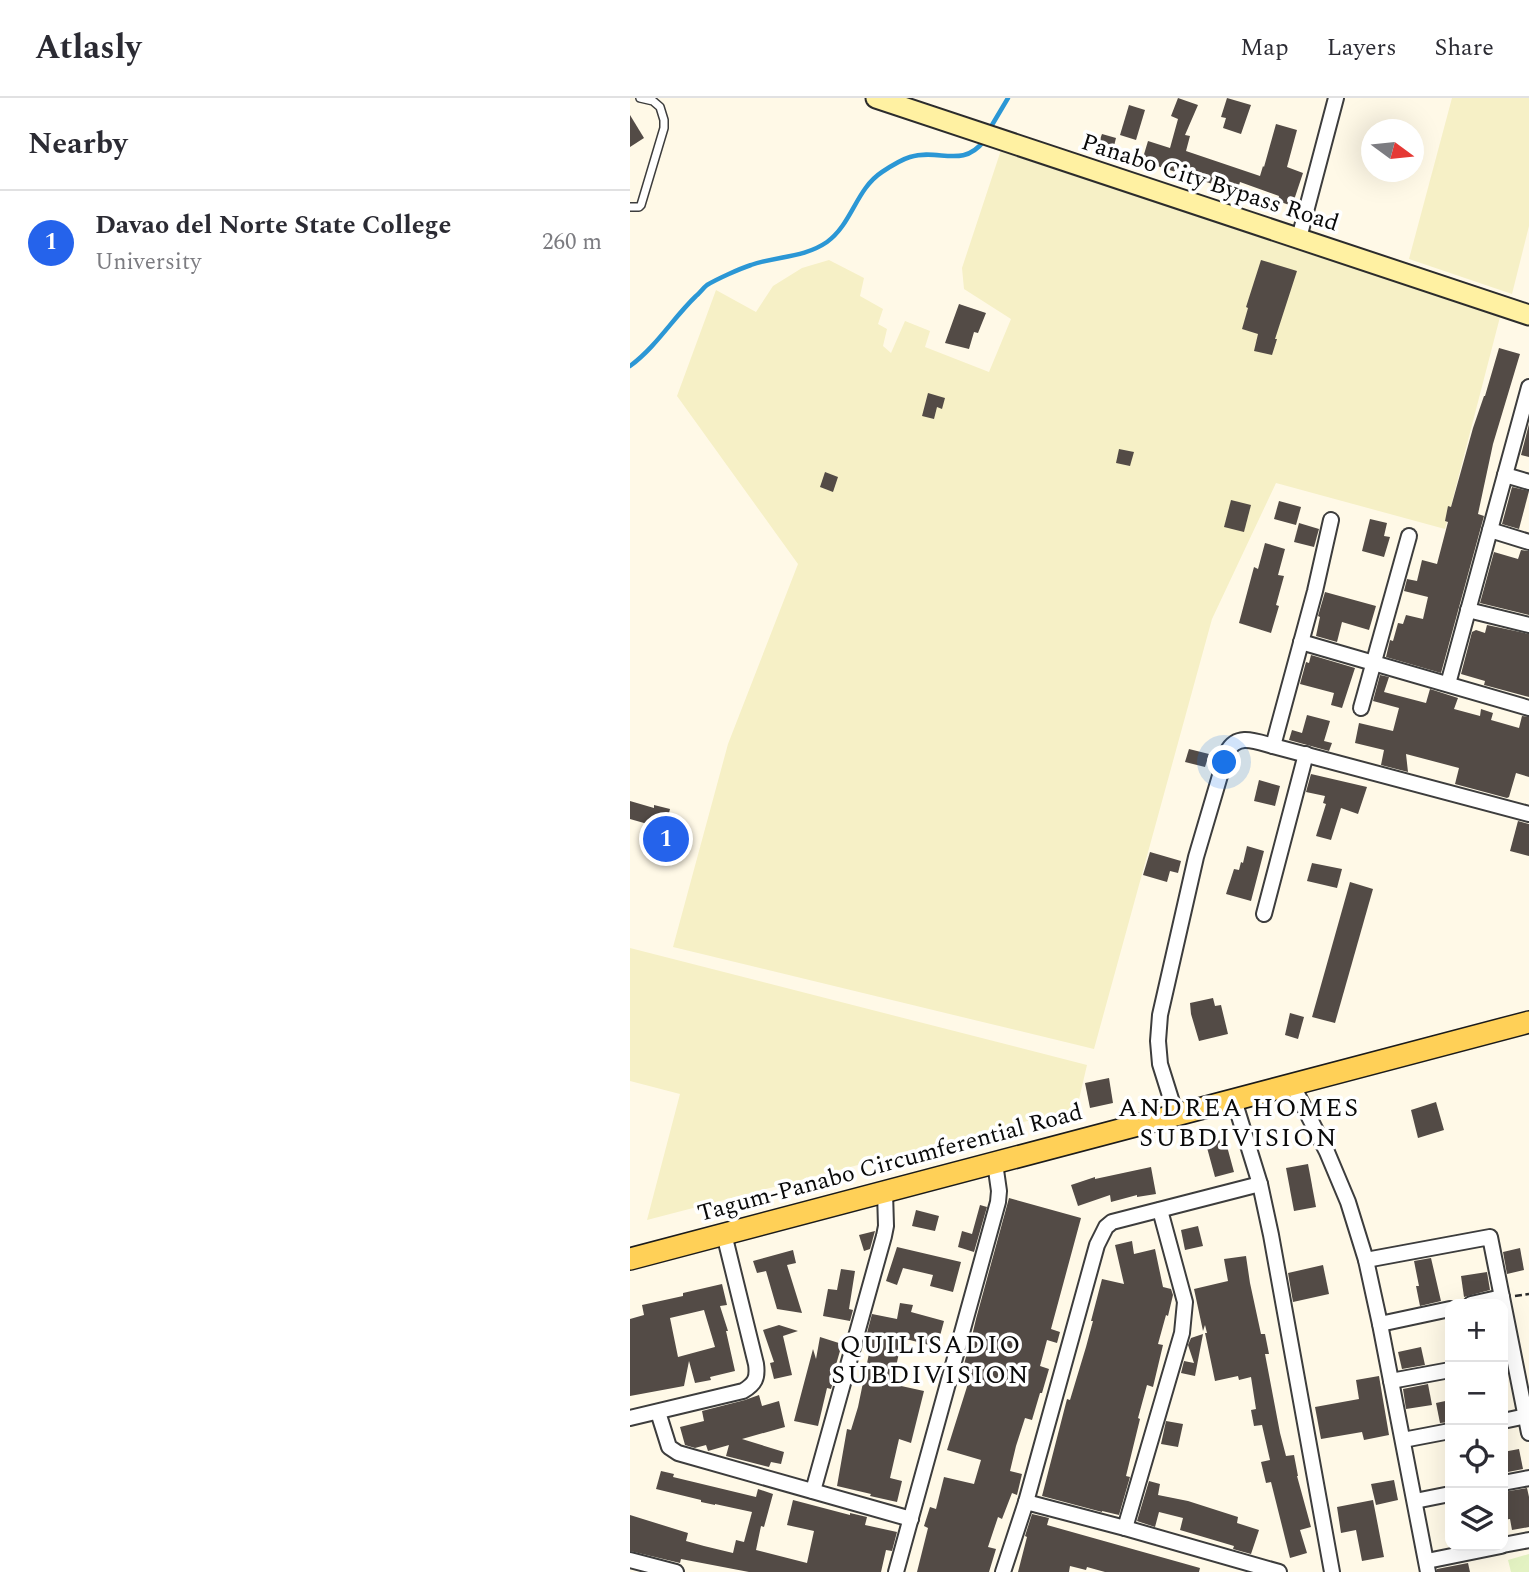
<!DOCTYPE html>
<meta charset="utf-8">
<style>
body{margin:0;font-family:Spectral,serif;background:#f7f7f7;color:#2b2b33}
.controls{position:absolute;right:21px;bottom:21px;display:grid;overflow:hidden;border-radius:14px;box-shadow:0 7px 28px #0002}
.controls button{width:63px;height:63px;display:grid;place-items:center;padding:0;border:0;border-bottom:2px solid #e1e1e2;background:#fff;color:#2b2b33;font:35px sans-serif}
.compass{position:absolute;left:731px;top:21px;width:63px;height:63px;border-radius:50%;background:#fff;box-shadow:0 7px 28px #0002;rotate:105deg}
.you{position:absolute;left:595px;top:665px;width:24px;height:24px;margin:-18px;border:5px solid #fff;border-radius:50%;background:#1a73e8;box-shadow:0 0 0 10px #1a73e833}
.badge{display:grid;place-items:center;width:46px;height:46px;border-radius:50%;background:#2563eb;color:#fff;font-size:23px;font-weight:700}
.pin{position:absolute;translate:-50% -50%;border:4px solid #fff;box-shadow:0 2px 7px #0006}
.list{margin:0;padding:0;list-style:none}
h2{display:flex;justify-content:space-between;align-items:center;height:91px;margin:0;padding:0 28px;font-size:30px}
h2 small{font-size:23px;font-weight:400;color:#7c7c81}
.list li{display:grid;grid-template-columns:46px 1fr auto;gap:21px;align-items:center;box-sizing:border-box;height:105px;padding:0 28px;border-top:2px solid #e1e1e2}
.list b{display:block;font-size:26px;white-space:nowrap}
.list p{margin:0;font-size:23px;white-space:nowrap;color:#7c7c81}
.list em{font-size:23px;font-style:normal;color:#7c7c81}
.icon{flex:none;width:38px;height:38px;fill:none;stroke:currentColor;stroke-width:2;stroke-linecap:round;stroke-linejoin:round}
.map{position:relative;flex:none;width:899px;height:1474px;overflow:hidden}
header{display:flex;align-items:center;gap:42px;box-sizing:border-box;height:98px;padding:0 35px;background:#fff;border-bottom:2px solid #e1e1e2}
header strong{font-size:33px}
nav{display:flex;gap:38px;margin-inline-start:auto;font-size:24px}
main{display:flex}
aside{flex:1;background:#fff}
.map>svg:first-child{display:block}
.farmland{fill:#f6f0c6}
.pitch{fill:#e3f2c2}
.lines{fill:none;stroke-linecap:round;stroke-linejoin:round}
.stream{stroke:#2b97d5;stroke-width:4.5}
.building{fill:#534b46;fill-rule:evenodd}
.service-casing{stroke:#3d3d3d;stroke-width:10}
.minor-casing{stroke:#3d3d3d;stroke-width:18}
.secondary-casing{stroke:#2c2c2c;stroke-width:23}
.primary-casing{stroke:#1b1b1b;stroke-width:24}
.path{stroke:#2c2c2c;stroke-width:2.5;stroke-dasharray:7 3.5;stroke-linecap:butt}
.service{stroke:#fff;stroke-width:7}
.minor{stroke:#fff;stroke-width:14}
.secondary{stroke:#fff1a2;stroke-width:19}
.primary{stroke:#ffd057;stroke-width:21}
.labels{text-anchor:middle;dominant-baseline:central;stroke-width:7;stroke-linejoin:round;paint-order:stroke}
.street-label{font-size:24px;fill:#0a0a0a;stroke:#fff}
.neighbourhood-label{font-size:26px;letter-spacing:2px;fill:#0a0a0a;stroke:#fff}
</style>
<header>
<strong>Atlasly</strong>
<nav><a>Map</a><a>Layers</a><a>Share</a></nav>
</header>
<main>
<aside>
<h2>Nearby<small></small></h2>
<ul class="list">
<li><span class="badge">1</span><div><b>Davao del Norte State College</b><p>University</p></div><em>260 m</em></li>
</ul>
</aside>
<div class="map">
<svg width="899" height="1474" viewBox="0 0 899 1474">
<rect width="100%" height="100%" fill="#fff9e7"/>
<g class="farmland">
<polygon points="822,0 899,0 899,128 882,196 779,161"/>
<polygon points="371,52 870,219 815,431 646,385 582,521 464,951 43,849 98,646 168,466 47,298 86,192 126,214 143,188 172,170 199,162 234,180 230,198 253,211 248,226 257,231 253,248 261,255 275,223 300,233 295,249 359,274 381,221 334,191 332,170"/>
<polygon points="0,850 457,967 447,1010 17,1122 50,996 0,983"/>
</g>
<polygon class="pitch" points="899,1456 899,1474 881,1474 878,1462"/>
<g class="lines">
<g class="stream">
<polyline points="362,27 378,0"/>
<path d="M0,268C26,249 43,220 66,198C70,195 73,190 77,187C87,181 109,171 121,167C146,158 174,160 197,144C222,126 226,91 252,74C261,68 270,62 280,59C309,50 332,71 354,43"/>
</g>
</g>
<g class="building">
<polygon points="548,0 568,7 555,37 560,38 556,53 630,78 633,68 634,69 646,26 667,32 657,69 673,75 662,108 648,103 649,98 610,84 607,94 512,63 518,43 540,50 548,21 541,18"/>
<polygon points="597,0 621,7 611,36 593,30 596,20 591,19"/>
<polygon points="499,7 515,12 506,42 490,37"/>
<polygon points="0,17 14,40 0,49"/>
<polygon points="472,36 486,40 483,52 468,47"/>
<polygon points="631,162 667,173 645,241 647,241 642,257 624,253 628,236 612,231 618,210 616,209"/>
<polygon points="329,206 356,215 348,235 344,234 339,251 315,245"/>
<polygon points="869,250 890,256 863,346 848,416 854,418 811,575 756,559 760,542 763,543 768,525 773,526 776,517 793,521 798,499 774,493 777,481 787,483 792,462 807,466 818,424 815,423 818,408 821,409 843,330 854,298 855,298"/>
<polygon points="298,295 315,300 312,311 307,309 304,321 292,318"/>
<polygon points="899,326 899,359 891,357"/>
<polygon points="489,351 504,354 500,368 486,365"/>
<polygon points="195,374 208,379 203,394 190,389"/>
<polygon points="882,389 899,393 889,431 872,426"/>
<polygon points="601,402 621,407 614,434 594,429"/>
<polygon points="649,403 671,409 666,427 644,421"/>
<polygon points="740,421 757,425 754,438 760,439 754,459 732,453"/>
<polygon points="669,425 689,431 684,449 664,444"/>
<polygon points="635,445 655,451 648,477 654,478 646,507 649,508 641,535 609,525 624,469 628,471"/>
<polygon points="891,452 899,453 899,517 850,505 864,454 888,461"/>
<polygon points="695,494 746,508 739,532 712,524 707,544 686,538 690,519 688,518"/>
<polygon points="857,527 899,536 899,599 858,588 854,587 855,583 831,576 842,534 846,532 855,535"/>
<polygon points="681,557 725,570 712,610 701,607 704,595 670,586 676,564 679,565"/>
<polygon points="750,577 759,579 754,594 796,605 800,591 828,600 824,611 850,618 851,611 863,615 861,622 889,630 892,618 899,619 899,679 886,675 879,699 877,700 825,686 829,670 776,656 778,674 751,667 754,652 725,645 729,625 763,633 769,610 743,603"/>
<polygon points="677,617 700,623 694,643 702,645 699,653 659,642 662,632 672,635"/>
<polygon points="559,651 579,656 575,669 555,664"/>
<polygon points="681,676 737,689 728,716 711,710 701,742 686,738 696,706 693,705 695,698 676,694"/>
<polygon points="629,682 650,688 645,708 624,703"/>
<polygon points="0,703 24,710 24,707 40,711 35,731 0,721"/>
<polygon points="888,723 899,726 899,758 880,753"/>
<polygon points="617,748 634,753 621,803 596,796 604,771 609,772 611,764 613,765"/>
<polygon points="520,754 551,763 548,775 540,773 537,784 513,777"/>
<polygon points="682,765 712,771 707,790 677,783"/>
<polygon points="720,784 743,791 705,925 682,919"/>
<polygon points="583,900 585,908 591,907 598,936 569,943 561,916 560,905"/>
<polygon points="660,915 674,919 668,941 655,937"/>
<polygon points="479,980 483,1005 460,1010 455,985"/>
<polygon points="806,1004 814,1032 788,1040 781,1012"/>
<polygon points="595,1041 604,1074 585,1079 576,1046"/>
<polygon points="678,1066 686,1109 664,1113 656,1070"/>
<polygon points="521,1069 526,1096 507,1099 507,1097 481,1104 480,1097 448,1108 441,1087 465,1079 465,1081"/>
<polygon points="379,1100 451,1120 421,1231 430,1234 427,1245 417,1242 410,1268 419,1271 412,1295 410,1295 402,1322 395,1320 386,1348 380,1373 392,1376 387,1397 382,1395 372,1421 368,1419 358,1449 366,1451 359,1474 287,1474 298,1430 294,1428 300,1409 306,1411 314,1379 344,1386 351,1362 317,1352 341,1276 332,1274 337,1255 338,1255 346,1221"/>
<polygon points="350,1107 357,1109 344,1154 328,1149 332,1133 342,1136"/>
<polygon points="286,1112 309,1118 305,1133 282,1128"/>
<polygon points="568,1128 573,1148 555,1152 551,1132"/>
<polygon points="245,1133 240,1151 234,1153 229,1137"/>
<polygon points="502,1143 504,1156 525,1151 533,1189 541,1191 543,1197 538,1218 536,1217 528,1246 533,1247 523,1289 517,1287 508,1320 510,1321 496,1378 500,1379 489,1417 472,1413 472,1414 412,1398 437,1301 440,1302 456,1249 463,1223 461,1223 472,1181 494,1186 485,1147"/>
<polygon points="267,1149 331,1164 323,1194 300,1188 303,1177 273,1170 267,1187 256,1183"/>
<polygon points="890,1150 894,1172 877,1176 873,1154"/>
<polygon points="163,1152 166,1165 157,1167 172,1215 147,1211 136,1173 127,1175 123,1163"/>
<polygon points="616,1158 620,1185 631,1236 635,1236 639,1256 635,1256 650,1335 656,1358 664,1357 668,1378 667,1378 681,1429 670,1432 677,1455 660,1460 641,1384 636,1385 631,1364 640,1362 632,1327 624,1328 621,1312 626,1311 621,1279 609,1282 608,1278 585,1283 575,1235 577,1235 575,1227 573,1233 564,1191 598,1183 594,1161"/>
<polygon points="801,1160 811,1203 790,1208 786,1188 789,1188 784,1163"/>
<polygon points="693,1167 699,1196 663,1204 658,1175"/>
<polygon points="211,1171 225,1173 219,1211 223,1212 220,1223 193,1218 198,1191 207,1192"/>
<polygon points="857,1174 860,1192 834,1199 831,1178"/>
<path d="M92,1186L97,1207L90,1208L98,1233H96L105,1273L80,1279L81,1282L65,1285L59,1263L54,1288L0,1298V1221L14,1217L12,1207L53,1198V1195ZM74,1212L85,1249L48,1259L40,1220Z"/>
<polygon points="270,1205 283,1207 281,1214 314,1223 307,1249 276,1241 275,1243 272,1242 262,1286 294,1293 281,1345 269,1341 260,1380 272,1383 267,1404 240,1398 241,1396 207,1388 217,1331 221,1332 228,1309 243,1236 237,1235 242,1216 267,1221"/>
<polygon points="149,1227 168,1233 153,1238 162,1277 144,1281 140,1265 144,1264 133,1232"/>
<polygon points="573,1236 565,1278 551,1275 554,1263 564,1265 558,1247 561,1240"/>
<polygon points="190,1239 212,1246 203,1277 205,1277 201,1291 197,1290 188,1328 164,1323 183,1251 186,1261"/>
<polygon points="791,1249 795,1267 772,1271 768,1254"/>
<polygon points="749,1278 759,1337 734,1342 732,1334 691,1341 685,1309 729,1301 726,1282"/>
<polygon points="798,1286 802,1307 776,1311 773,1291"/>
<polygon points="129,1297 132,1308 149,1303 155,1329 112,1341 154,1354 151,1366 141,1364 139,1369 96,1358 99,1347 78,1353 76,1347 65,1350 55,1347 50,1329 74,1323 72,1313 115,1302"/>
<polygon points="820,1302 820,1324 810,1325 806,1305"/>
<polygon points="536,1323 553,1326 548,1349 531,1346"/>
<polygon points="889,1351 893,1371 873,1375 873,1354"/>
<polygon points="31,1373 44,1376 43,1379 126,1399 128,1391 143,1396 134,1429 131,1428 126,1452 177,1465 184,1433 157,1427 163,1402 220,1417 220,1415 237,1419 235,1427 267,1434 262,1453 256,1452 251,1474 119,1474 51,1461 50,1465 0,1453 0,1417 58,1435 56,1443 74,1448 103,1455 106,1442 114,1444 122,1414 85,1406 85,1407 71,1404 71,1402 26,1391"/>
<polygon points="764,1382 768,1402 746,1407 741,1386"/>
<polygon points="519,1383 530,1386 528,1397 558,1403 608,1419 607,1425 629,1432 621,1456 603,1451 604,1448 550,1432 553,1420 529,1414 525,1429 507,1423"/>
<polygon points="897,1390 899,1399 899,1429 882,1432 880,1421 873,1422 873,1394"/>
<polygon points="743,1402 754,1459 732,1463 726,1432 711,1435 707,1409"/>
<polygon points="402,1416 419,1420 417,1427 570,1470 569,1474 475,1474 457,1469 456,1472 440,1468 439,1474 388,1474 397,1439 395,1438"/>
<polygon points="838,1465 840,1474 807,1474 807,1471"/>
</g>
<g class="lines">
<defs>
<polyline id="service" points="0,109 9,109 11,107 34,30 34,22 30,9 23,3 10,0"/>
<g id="minor">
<polyline points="669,140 706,0"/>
<polyline points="875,377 899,384"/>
<polyline points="860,432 899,444"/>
<polyline points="838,512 899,527"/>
<polyline points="671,544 899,610"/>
<polyline points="818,586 899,289"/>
<polyline points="731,610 779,438"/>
<polyline points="643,648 899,716"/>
<polyline points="634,816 676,656"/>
<polyline points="662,986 697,1054 718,1104 736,1162 750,1226 798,1474"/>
<polyline points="604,1002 630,1086 641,1137 702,1474"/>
<path d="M546,1017L530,966L528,943L530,917L566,759L597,654C607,635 625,643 643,648L685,493L701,422"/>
<polyline points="736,1162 860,1139 899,1335"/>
<polyline points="841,1206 872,1199"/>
<polyline points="750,1226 820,1211"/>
<polyline points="761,1283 820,1272"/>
<polyline points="28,1314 39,1349 48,1355 281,1421"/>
<path d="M0,1320L113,1293C125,1286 128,1280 126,1266L94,1136"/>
<polyline points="873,1323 896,1318"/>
<polyline points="773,1342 820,1333"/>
<polyline points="873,1385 899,1380"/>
<polyline points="183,1393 254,1138 256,1128 255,1094"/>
<polyline points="785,1403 820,1396"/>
<polyline points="396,1404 495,1430 649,1474"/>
<polyline points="495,1430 552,1235 555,1204 530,1112"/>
<polyline points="873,1447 899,1442"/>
<polyline points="0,1462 46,1474"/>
<polyline points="797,1463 871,1448"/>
<polyline points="266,1474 368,1104 369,1093 365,1065"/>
<polyline points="373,1474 396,1404 467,1147 476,1129 482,1124 630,1086"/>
</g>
<polyline id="secondary" points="246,0 899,217"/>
<polyline id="primary" points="0,1161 899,924"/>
</defs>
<use href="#service" class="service-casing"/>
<use href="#minor" class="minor-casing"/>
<use href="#secondary" class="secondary-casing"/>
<use href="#primary" class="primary-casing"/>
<polyline class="path" points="885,1198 899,1196"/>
<use href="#service" class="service"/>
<use href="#minor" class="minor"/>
<use href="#secondary" class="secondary"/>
<use href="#primary" class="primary"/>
</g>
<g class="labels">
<g class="street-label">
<text transform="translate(580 85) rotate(18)">Panabo City Bypass Road</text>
<text transform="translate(260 1065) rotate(-15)">Tagum-Panabo Circumferential Road</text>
</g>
<g class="neighbourhood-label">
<text x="609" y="1010">ANDREA HOMES<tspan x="609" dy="30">SUBDIVISION</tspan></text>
<text x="301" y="1247">QUILISADIO<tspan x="301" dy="30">SUBDIVISION</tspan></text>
</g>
</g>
</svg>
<div class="controls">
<button>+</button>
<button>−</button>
<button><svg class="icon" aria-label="locate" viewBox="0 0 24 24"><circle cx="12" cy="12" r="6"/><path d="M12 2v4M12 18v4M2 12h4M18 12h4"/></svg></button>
<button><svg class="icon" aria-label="layers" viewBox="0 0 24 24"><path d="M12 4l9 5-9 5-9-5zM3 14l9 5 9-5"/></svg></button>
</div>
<svg class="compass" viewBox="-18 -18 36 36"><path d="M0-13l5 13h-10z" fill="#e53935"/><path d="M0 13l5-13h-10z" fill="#7c7c81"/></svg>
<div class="you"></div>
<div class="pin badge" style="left:36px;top:741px">1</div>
</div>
</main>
